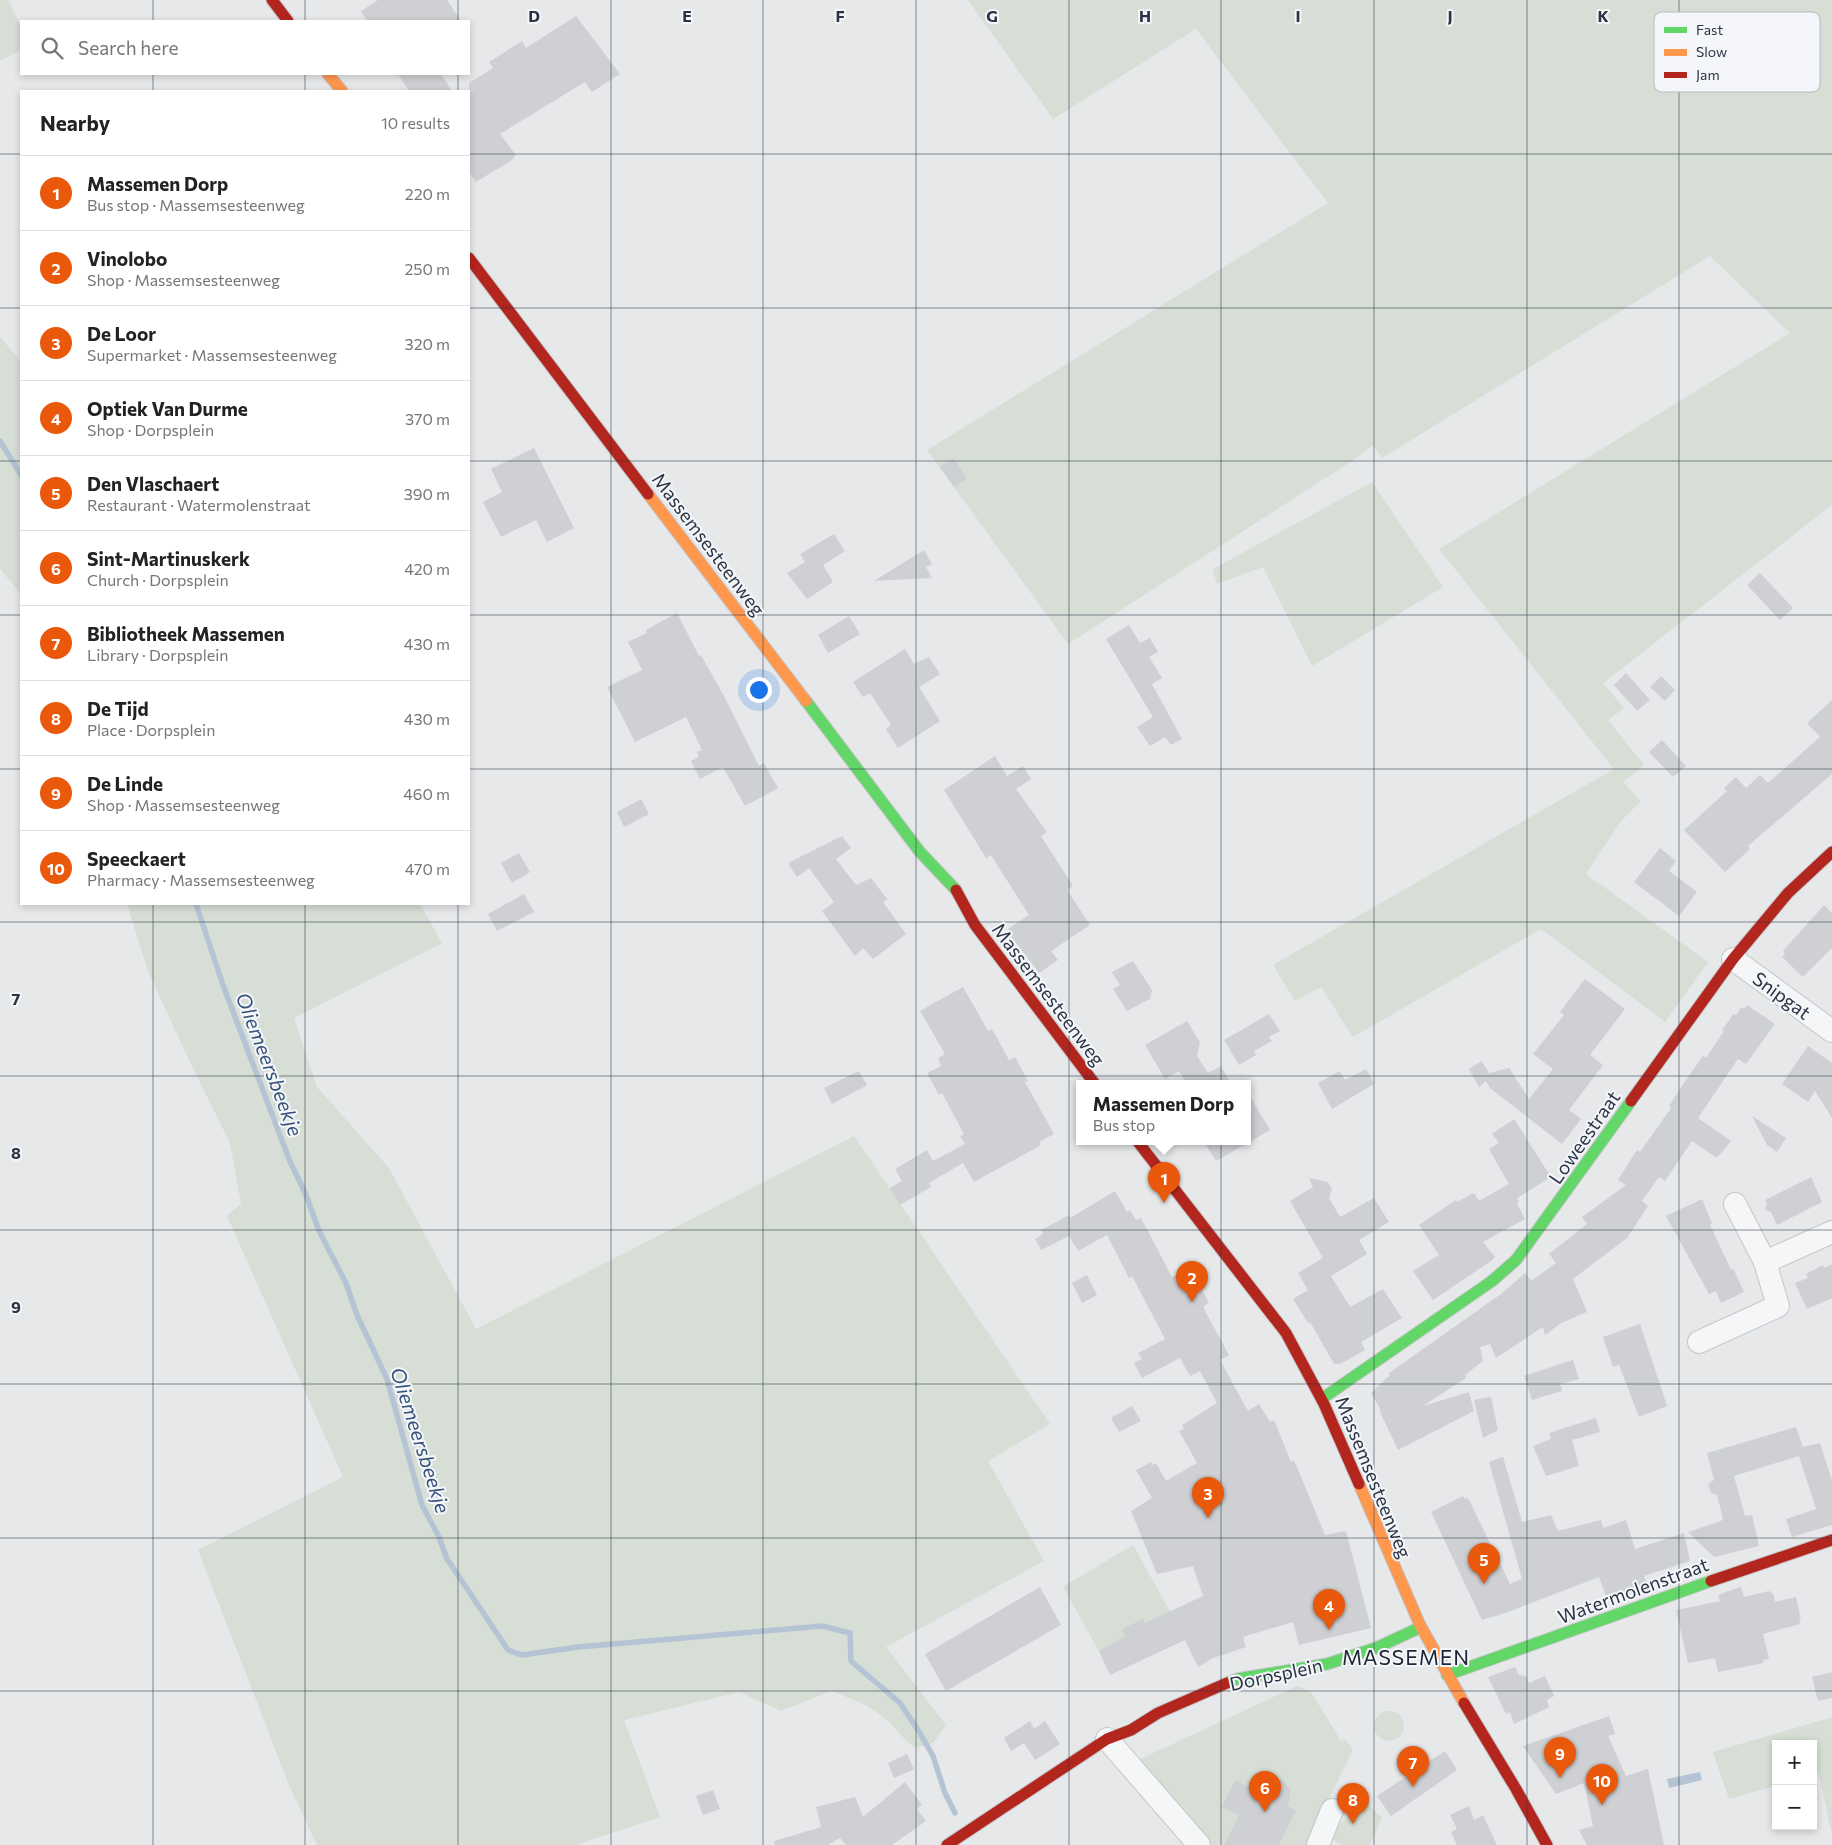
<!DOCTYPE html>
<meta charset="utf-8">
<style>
body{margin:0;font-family:Commissioner,sans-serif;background:#f2f2f2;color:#222}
.controls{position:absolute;right:15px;bottom:15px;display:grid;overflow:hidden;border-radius:0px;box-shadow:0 2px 8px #0003}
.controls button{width:45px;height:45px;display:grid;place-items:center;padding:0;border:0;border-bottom:1px solid #e0e0e0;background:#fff;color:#222;font:25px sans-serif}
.you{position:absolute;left:758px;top:689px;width:18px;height:18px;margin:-12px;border:4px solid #fff;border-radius:50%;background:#1a73e8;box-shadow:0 0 0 8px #1a73e833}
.badge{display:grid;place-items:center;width:32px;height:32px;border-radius:50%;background:#ea580c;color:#fff;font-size:16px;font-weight:700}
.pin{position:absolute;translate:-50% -41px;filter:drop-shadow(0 1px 2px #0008)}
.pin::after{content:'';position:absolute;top:26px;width:18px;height:15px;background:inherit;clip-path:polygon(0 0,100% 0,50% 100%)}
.popup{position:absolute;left:1076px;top:1080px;width:175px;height:65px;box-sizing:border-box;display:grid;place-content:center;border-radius:0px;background:#fff;filter:drop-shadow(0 1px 4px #0005);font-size:16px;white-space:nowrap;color:#767676}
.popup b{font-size:19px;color:#222}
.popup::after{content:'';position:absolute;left:50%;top:100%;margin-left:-10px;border:10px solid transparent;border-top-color:#fff}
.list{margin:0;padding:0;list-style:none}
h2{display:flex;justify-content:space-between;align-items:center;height:65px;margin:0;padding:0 20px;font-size:21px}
h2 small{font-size:16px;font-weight:400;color:#767676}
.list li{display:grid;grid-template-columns:32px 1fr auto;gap:15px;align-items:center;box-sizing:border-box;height:75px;padding:0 20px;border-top:1px solid #e0e0e0}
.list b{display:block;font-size:19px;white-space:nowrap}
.list p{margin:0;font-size:16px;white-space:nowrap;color:#767676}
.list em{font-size:16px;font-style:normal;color:#767676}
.icon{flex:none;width:28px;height:28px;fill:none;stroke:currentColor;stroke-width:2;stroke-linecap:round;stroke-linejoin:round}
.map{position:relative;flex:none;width:1832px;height:1845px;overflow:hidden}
.search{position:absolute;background:#fff;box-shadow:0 2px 8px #0003;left:20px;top:20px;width:450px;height:55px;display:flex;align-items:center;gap:12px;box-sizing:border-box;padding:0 18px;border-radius:0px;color:#767676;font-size:19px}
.panel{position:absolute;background:#fff;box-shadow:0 2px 8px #0003;left:20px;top:90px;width:450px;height:815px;border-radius:0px}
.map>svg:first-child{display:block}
.green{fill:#d6ded6}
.water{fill:#b4c4d5}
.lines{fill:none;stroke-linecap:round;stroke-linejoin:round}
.stream{stroke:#b4c4d5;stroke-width:5.5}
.building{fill:#ced0d3}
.street-casing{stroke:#c4c6c8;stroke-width:24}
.fast-casing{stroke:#c4c6c8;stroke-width:13}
.slow-casing{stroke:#c4c6c8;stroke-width:13}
.jam-casing{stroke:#c4c6c8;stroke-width:13}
.street{stroke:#f5f6f7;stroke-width:22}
.fast{stroke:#63d668;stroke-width:11}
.slow{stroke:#ff974d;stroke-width:11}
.jam{stroke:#b3261e;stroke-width:11}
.grid{fill:none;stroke:#2b3445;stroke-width:1;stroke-opacity:0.55}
.labels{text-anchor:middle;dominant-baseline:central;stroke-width:4;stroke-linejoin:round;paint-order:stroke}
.street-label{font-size:19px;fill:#2b3445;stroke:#f4f6f9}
.water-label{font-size:20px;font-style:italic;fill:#34527a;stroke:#f4f6f9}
.quarter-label{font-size:21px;letter-spacing:1px;fill:#1d2536;stroke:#f4f6f9}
.key{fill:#f4f6f9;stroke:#b8bcc3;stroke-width:1}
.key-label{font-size:14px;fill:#2b3445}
.grid-label{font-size:16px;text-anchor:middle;font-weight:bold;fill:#2b3445;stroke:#f4f6f9;stroke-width:4;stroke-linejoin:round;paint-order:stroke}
</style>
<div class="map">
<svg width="1832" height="1845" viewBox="0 0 1832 1845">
<rect width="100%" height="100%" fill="#e6e8ea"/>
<g class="green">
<polygon points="0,0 8,0 21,26 21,50 0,61"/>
<polygon points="968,0 1832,0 1832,505 1603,683 1624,708 1608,720 1644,765 1623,782 1641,801 1621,821 1586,874 1708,962 1665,1022 1541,929 1353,1037 1321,987 1295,1001 1273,965 1614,769 1439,549 1790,333 1710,256 1382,458 1373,445 1355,459 1068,644 927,450 1328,203 1196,29 1053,119"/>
<polygon points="0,337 21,362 21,594 0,569"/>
<polygon points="1372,482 1443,587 1312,666 1263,567 1217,584 1213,569"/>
<path d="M127,904H420L442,943L294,1018L317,1087L389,1168L476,1329L854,1136L1050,1424L988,1461L1044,1561L886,1647L946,1725L933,1743L916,1748C902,1739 899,1731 888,1721C872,1706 850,1698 831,1691L781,1711L739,1692L624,1720L660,1817L575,1845H317L289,1785L198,1550L343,1477L227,1216L241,1204L230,1143L188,1058L148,971Z"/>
<polygon points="1133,1545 1172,1615 1099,1651 1063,1587"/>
<polygon points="1297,1686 1311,1692 1341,1741 1345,1739 1353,1750 1306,1845 1279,1845 1296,1810 1284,1804 1290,1795 1288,1785 1276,1780 1264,1793 1235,1781 1231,1788 1239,1815 1224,1845 1213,1845 1193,1833 1134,1762"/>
<circle cx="1389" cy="1726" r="15"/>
<polygon points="1832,1717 1832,1835 1819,1774 1813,1775 1813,1744 1776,1744 1776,1786 1729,1799 1713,1752"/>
<polygon points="1366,1802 1382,1818 1370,1845 1342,1845 1332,1839 1340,1823"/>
</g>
<polygon class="water" points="1700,1772 1702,1780 1669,1788 1667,1779"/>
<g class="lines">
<g class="stream">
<polyline points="0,441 21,475"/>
<polyline points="196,904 223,985 289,1159 306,1195 319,1231 346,1283 357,1315 387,1379 422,1505 439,1537 447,1559 508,1650 522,1655 578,1647 822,1626 850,1633 851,1661 900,1703 918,1730 933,1756 945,1793 955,1813"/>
</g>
</g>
<g class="building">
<polygon points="378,0 447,0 461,21 367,21 361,11"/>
<polygon points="576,16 620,74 592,92 585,82 500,134 516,155 512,160 476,182 469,172 469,83 493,68 489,62 522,41 526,48"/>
<polygon points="398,74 441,74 452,91 409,91"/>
<polygon points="534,448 574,528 547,542 536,520 501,537 483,502 502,492 491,469"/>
<polygon points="953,458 967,478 954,487 940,467"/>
<polygon points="834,534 845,551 823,565 833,582 807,599 787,573 805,562 800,554"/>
<polygon points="924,550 932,564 926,567 932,578 874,581"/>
<polygon points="1760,573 1793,608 1780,620 1747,585"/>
<polygon points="677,613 699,656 701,655 725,698 759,766 764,763 778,788 745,806 723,767 700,779 691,761 699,757 697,752 702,750 686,717 635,742 607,687 642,670 628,642 647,633 646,630"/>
<polygon points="849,616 860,634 828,653 818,635"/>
<polygon points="1129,625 1140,643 1150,638 1158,652 1149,657 1162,678 1152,684 1182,739 1171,745 1165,737 1150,746 1137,727 1153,717 1106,639"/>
<polygon points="905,649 914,664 929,657 940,674 919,687 940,721 898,748 886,729 891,725 870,693 863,697 853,682"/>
<polygon points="1626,673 1650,700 1637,711 1614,685"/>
<polygon points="1661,676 1675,690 1665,701 1650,687"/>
<polygon points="1832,700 1832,774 1748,846 1750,849 1725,872 1684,830 1727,791 1724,788 1736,777 1746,788 1760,775 1768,783 1820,737 1807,723"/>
<polygon points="1662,740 1686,766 1673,777 1649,752"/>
<polygon points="995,756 1007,776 1023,766 1031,779 1016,789 1047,832 1041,836 1073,886 1067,890 1090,925 1051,951 1058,960 1039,973 1011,936 1013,934 1008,929 1029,915 991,855 986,858 944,790"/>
<polygon points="641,799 649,814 624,827 617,812"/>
<polygon points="842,836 851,848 836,859 856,885 871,878 887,899 883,902 906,934 873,959 863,948 855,956 822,911 834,902 809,868 797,877 788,863"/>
<polygon points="1660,848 1676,861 1669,871 1697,892 1679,916 1634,882"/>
<polygon points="519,853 530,872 512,883 501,863"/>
<polygon points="524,894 534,912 497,931 488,914"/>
<polygon points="1824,905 1832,913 1832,948 1803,977 1782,957 1785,954 1783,951"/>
<polygon points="1133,961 1152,990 1150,999 1127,1011 1113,989 1120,985 1112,972"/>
<polygon points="1585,979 1625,1009 1590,1055 1603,1065 1569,1110 1581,1119 1562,1144 1490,1088 1486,1081 1479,1087 1469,1069 1482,1061 1489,1073 1509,1068 1529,1099 1553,1069 1533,1054 1564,1015 1560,1012"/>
<polygon points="963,987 988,1031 992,1029 1009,1060 1015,1057 1028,1081 1025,1082 1054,1134 1039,1142 1041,1145 974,1182 963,1163 929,1183 931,1187 900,1205 890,1188 902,1181 895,1169 927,1150 933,1161 965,1144 960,1136 964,1134 942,1093 939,1095 927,1073 941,1066 938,1058 945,1054 920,1011"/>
<polygon points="1747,1005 1775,1024 1746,1064 1738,1059 1698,1118 1731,1141 1717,1158 1692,1141 1665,1181 1659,1177 1642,1201 1648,1206 1627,1238 1573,1279 1587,1312 1561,1323 1545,1335 1543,1327 1496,1358 1490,1344 1480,1347 1483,1361 1465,1375 1466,1378 1423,1406 1469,1392 1474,1411 1398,1450 1381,1414 1379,1407 1371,1393 1390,1375 1389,1373 1501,1294 1525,1273 1531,1281 1556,1263 1549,1254 1587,1224 1582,1217 1626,1185 1618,1180 1626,1167 1637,1150 1640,1152 1671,1108 1669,1106 1688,1077 1703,1056 1706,1058 1724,1031 1722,1030 1728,1022 1733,1014 1736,1015 1742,1007 1744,1009"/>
<polygon points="1269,1014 1280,1031 1269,1037 1272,1041 1254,1051 1256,1055 1239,1065 1224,1040"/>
<polygon points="1187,1021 1200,1042 1197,1056 1208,1073 1221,1066 1231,1084 1187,1084 1179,1071 1165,1079 1145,1045"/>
<polygon points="1808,1046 1832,1063 1832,1118 1815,1091 1808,1102 1782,1084"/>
<polygon points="1366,1069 1374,1084 1332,1109 1318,1083 1340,1071 1345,1080"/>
<polygon points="859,1071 867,1085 832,1104 824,1088"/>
<polygon points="1248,1093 1270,1130 1216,1161 1204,1142 1248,1142"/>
<polygon points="1752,1116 1786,1138 1777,1152 1767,1145"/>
<polygon points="1514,1119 1551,1177 1517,1198 1519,1202 1517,1203 1525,1219 1483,1242 1495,1257 1491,1261 1433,1300 1413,1271 1439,1255 1419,1225 1456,1200 1457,1202 1474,1193 1479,1201 1509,1184 1489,1149 1499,1143 1492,1134"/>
<polygon points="1811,1177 1822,1202 1777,1225 1771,1212 1765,1210 1767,1204 1765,1200"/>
<polygon points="1309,1178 1328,1182 1332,1189 1329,1198 1340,1217 1374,1198 1389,1222 1359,1240 1367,1254 1331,1276 1350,1307 1383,1289 1402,1318 1361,1342 1365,1350 1340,1364 1334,1364 1310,1322 1308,1323 1293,1299 1308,1290 1298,1273 1323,1258 1290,1201 1313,1187"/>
<polygon points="1115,1191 1127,1212 1130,1210 1136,1220 1141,1218 1172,1277 1190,1267 1209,1303 1204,1306 1205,1311 1229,1355 1220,1360 1248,1411 1259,1404 1270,1422 1274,1420 1291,1462 1294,1460 1325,1535 1346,1531 1371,1628 1299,1645 1293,1622 1243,1637 1246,1647 1213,1658 1198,1667 1185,1640 1110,1675 1099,1651 1125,1637 1122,1629 1143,1619 1145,1623 1203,1596 1193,1566 1157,1574 1131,1511 1152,1498 1136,1470 1151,1462 1153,1465 1156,1463 1166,1481 1197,1463 1179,1431 1184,1429 1182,1425 1217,1403 1200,1371 1190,1376 1180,1358 1142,1378 1134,1363 1142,1359 1138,1353 1165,1339 1132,1276 1129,1278 1107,1235 1078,1251 1069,1236 1041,1250 1035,1239 1043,1234 1041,1230 1069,1215 1070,1218"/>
<polygon points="1702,1199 1712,1224 1710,1225 1731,1270 1733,1268 1744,1292 1721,1303 1716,1291 1709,1294 1666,1216"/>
<polygon points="1832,1264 1832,1298 1807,1309 1795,1283 1808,1278 1806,1274 1823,1265 1824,1268"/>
<polygon points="1087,1275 1097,1295 1082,1303 1072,1283"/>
<polygon points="1640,1324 1667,1406 1639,1417 1619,1365 1613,1367 1603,1337"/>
<polygon points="1573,1360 1579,1379 1560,1384 1562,1391 1532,1400 1524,1376"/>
<polygon points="1491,1397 1498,1430 1483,1438 1474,1400"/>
<polygon points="1132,1406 1141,1421 1119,1432 1111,1418"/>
<polygon points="1596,1418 1600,1432 1572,1440 1579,1466 1546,1476 1533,1446 1551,1439 1549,1433"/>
<polygon points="1796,1427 1803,1447 1820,1443 1832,1480 1832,1525 1792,1537 1786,1519 1816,1509 1799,1456 1734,1476 1745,1516 1752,1515 1759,1546 1714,1557 1688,1532 1721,1521 1723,1518 1717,1495 1711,1493 1708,1484 1714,1480 1707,1453"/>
<polygon points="1503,1457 1522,1522 1551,1515 1558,1531 1601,1520 1603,1528 1626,1520 1635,1549 1684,1533 1690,1561 1644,1576 1648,1587 1608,1601 1599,1577 1508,1612 1482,1620 1431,1512 1463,1496 1465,1499 1468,1498 1510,1584 1522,1579 1489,1462"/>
<polygon points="1040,1587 1061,1625 946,1691 925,1654"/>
<polygon points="1741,1587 1744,1597 1769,1591 1774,1595 1775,1602 1796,1597 1801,1620 1799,1620 1800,1624 1763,1634 1769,1659 1763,1660 1764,1663 1718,1672 1715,1658 1688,1663 1676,1610 1720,1601 1718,1595"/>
<polygon points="1515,1667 1519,1675 1526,1676 1529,1683 1545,1676 1554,1696 1547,1700 1549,1707 1514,1724 1510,1712 1506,1714 1488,1677"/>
<polygon points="1832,1672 1832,1698 1818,1701 1812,1677"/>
<polygon points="1609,1716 1615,1734 1608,1736 1626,1776 1648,1769 1664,1845 1587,1845 1579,1830 1593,1826 1584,1783 1556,1794 1523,1746"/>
<polygon points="1030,1721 1034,1729 1045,1721 1060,1744 1035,1760 1024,1743 1011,1751 1004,1738"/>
<polygon points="1445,1751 1457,1770 1391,1816 1377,1796"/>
<polygon points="907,1754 914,1769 894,1778 888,1763"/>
<polygon points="1235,1780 1254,1789 1266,1784 1271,1780 1283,1780 1291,1790 1288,1806 1296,1810 1279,1845 1224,1845 1239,1815 1222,1807"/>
<polygon points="905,1782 922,1805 917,1809 926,1821 892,1845 846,1845 840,1838 828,1845 775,1845 774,1841 821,1827 816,1807 855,1797 863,1817"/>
<polygon points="713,1790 720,1809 703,1815 696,1796"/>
<polygon points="1469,1806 1474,1820 1483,1815 1497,1845 1457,1845 1451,1832 1457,1829 1450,1815"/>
</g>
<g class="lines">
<defs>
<g id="street">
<polyline points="1733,959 1832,1031"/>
<polyline points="1765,1262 1832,1232"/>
<polyline points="1699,1342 1778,1306 1765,1262 1735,1204"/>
<polyline points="1107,1739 1199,1845"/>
<polyline points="1318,1845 1332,1810"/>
</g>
<g id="fast">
<polyline points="806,701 920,852 956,890"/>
<polyline points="1323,1398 1492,1281 1516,1260 1631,1101"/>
<polyline points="1447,1675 1711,1581"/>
<polyline points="1227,1683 1237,1679 1327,1664 1376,1648 1421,1627"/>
</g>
<g id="slow">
<polyline points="328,74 342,91"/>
<polyline points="648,494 806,701"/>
<polyline points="1359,1484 1420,1625 1464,1703"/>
</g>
<g id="jam">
<polyline points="272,0 288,21"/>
<polyline points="469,258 648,494"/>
<polyline points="956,890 975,925 1095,1084"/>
<polyline points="1631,1101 1733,959 1788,893 1832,852"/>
<polyline points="1138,1142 1286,1333 1324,1404 1359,1484"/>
<polyline points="1711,1581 1832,1540"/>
<polyline points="1464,1703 1516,1789 1547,1845"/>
<polyline points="947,1845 1107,1739 1131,1730 1158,1713 1227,1683"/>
</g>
</defs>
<use href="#street" class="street-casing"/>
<use href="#fast" class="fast-casing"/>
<use href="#slow" class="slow-casing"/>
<use href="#jam" class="jam-casing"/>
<use href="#street" class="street"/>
<use href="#fast" class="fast"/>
<use href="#slow" class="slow"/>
<use href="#jam" class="jam"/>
</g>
<path class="grid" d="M153,0V21M305,0V21M458,0V21M611,0V1845M763,0V1845M916,0V1845M1069,0V1845M1221,0V1845M1374,0V1845M1527,0V1845M1679,0V1845M153,74V91M305,74V91M458,74V91M0,154H21M469,154H1832M0,308H21M469,308H1832M0,461H21M469,461H1832M0,615H21M469,615H1832M0,769H21M469,769H1832M153,904V1845M305,904V1845M458,904V1845M0,922H1832M0,1076H1832M0,1230H1832M0,1384H1832M0,1538H1832M0,1691H1832"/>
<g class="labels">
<g class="street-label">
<text transform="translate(709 544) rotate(53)">Massemsesteenweg</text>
<text transform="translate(1049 994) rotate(53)">Massemsesteenweg</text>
<text transform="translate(1782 995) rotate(36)">Snipgat</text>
<text transform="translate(1584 1137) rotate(-55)">Loweestraat</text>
<text transform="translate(1374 1477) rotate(68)">Massemsesteenweg</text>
<text transform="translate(1633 1590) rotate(-20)">Watermolenstraat</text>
<text transform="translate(1276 1674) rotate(-12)">Dorpsplein</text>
</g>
<g class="water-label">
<text transform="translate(270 1064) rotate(69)">Oliemeersbeekje</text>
<text transform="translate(421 1440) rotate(72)">Oliemeersbeekje</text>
</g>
<g class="quarter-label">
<text x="1406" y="1656">MASSEMEN</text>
</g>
</g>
<rect x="1654" y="12" width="166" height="80" rx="8" class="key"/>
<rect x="1664" y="27" width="23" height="6" fill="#63d668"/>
<rect x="1664" y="49" width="23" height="7" fill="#ff974d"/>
<rect x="1664" y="72" width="23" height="6" fill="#b3261e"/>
<g class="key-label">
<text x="1696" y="35">Fast</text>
<text x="1696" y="57">Slow</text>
<text x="1696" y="80">Jam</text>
</g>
<g class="grid-label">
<text x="534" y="22">D</text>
<text x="687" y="22">E</text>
<text x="840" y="22">F</text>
<text x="992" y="22">G</text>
<text x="1145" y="22">H</text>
<text x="1298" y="22">I</text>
<text x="1450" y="22">J</text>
<text x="1603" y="22">K</text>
<text x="16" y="1005">7</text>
<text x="16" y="1159">8</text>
<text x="16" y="1313">9</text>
</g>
</svg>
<div class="controls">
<button>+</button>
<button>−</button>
</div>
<div class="you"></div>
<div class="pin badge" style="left:1164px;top:1203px">1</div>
<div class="popup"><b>Massemen Dorp</b>Bus stop</div>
<div class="pin badge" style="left:1192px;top:1302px">2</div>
<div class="pin badge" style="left:1208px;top:1518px">3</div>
<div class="pin badge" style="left:1329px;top:1630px">4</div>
<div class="pin badge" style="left:1484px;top:1584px">5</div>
<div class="pin badge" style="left:1265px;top:1812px">6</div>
<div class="pin badge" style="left:1413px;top:1787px">7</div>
<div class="pin badge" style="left:1353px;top:1824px">8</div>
<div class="pin badge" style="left:1560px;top:1778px">9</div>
<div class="pin badge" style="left:1602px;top:1805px">10</div>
<div class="search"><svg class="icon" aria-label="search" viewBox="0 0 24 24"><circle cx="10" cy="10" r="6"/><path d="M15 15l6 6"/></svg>Search here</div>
<section class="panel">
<h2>Nearby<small>10 results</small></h2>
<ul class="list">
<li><span class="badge">1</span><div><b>Massemen Dorp</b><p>Bus stop · Massemsesteenweg</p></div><em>220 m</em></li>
<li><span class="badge">2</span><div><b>Vinolobo</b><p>Shop · Massemsesteenweg</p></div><em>250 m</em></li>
<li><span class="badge">3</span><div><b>De Loor</b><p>Supermarket · Massemsesteenweg</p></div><em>320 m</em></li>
<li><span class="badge">4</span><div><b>Optiek Van Durme</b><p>Shop · Dorpsplein</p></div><em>370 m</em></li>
<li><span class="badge">5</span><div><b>Den Vlaschaert</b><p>Restaurant · Watermolenstraat</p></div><em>390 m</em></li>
<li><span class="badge">6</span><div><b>Sint-Martinuskerk</b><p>Church · Dorpsplein</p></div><em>420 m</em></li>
<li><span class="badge">7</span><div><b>Bibliotheek Massemen</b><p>Library · Dorpsplein</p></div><em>430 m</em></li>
<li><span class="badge">8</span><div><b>De Tijd</b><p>Place · Dorpsplein</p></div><em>430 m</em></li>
<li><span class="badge">9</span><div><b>De Linde</b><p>Shop · Massemsesteenweg</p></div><em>460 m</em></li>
<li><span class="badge">10</span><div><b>Speeckaert</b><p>Pharmacy · Massemsesteenweg</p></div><em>470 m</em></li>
</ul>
</section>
</div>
